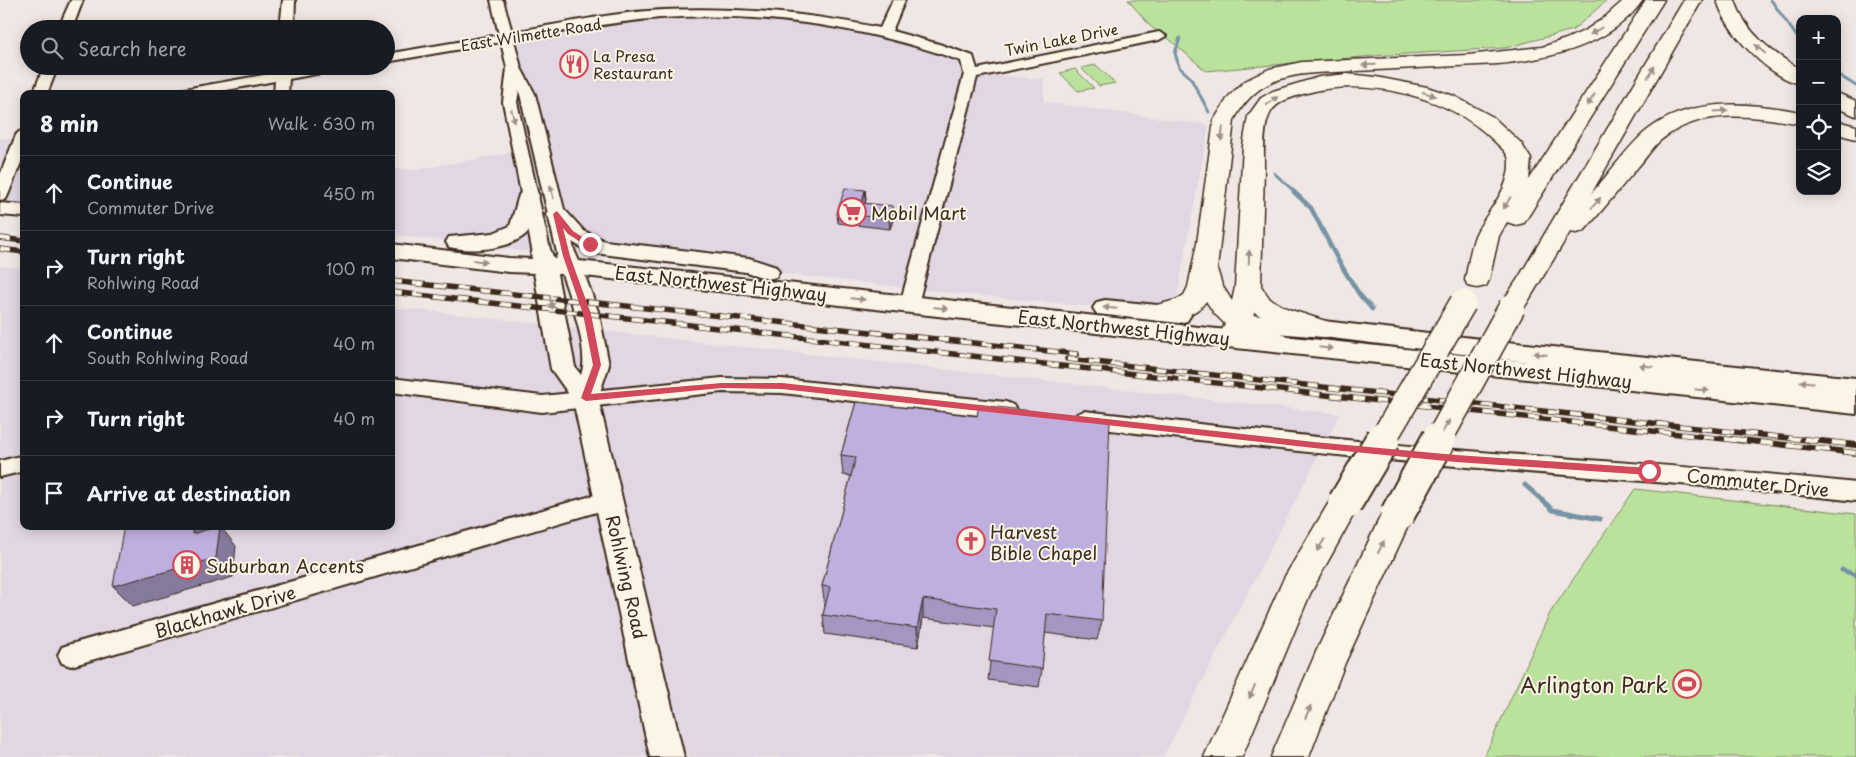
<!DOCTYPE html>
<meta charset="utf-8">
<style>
body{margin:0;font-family:"Playpen Sans",sans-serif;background:#20242c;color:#f1f3f6}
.controls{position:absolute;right:15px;top:15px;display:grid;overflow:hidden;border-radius:10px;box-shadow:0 2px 12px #0003}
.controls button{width:45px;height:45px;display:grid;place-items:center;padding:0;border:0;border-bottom:1px solid #363941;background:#171b24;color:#f1f3f6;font:25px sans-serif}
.stop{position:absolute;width:15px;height:15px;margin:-11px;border:4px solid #d1495b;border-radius:50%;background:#fff}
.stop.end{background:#d1495b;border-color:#fff;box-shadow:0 1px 5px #0008}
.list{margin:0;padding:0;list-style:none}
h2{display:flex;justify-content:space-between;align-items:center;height:65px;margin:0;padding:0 20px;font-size:21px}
h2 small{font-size:16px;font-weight:400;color:#9ea1a6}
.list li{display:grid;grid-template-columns:32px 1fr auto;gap:15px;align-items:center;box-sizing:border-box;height:75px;padding:0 20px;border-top:1px solid #363941}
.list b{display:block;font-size:19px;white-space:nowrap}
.list p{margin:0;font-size:16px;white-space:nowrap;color:#9ea1a6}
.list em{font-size:16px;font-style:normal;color:#9ea1a6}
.icon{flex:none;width:28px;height:28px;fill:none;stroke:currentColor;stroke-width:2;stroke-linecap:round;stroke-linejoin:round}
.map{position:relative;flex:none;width:1856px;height:757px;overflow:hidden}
.search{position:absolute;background:#171b24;box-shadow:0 2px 12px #0003;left:20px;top:20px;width:375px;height:55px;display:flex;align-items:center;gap:12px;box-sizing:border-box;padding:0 18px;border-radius:28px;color:#9ea1a6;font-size:19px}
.panel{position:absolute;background:#171b24;box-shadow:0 2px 12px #0003;left:20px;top:90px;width:375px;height:440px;border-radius:10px}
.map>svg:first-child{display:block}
.built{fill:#e1d6e2}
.green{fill:#bae29d;stroke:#7a865e}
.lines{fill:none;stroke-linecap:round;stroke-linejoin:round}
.stream-far2{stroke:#7693a4;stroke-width:3}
.stream-far1{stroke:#7693a4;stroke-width:4.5}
.stream{stroke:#7693a4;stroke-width:5}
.minor-casing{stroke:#3b2a1e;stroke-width:4}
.major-casing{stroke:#3b2a1e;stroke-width:4}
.highway-casing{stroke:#3b2a1e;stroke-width:3}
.minor{fill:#fcf5e5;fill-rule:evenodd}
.major{fill:#fcf5e5;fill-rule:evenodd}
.highway{fill:#fcf5e5;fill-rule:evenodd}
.rail-far1-casing{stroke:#3b2a1e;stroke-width:5.5}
.rail-casing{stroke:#3b2a1e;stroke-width:6}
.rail-far1{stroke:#fcf5e5;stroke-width:4;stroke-dasharray:11;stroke-linecap:butt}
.rail{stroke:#fcf5e5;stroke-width:4.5;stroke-dasharray:14;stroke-linecap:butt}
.highway-bridge-far1-casing{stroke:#3b2a1e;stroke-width:29;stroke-linecap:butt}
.highway-bridge-casing{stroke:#3b2a1e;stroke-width:37;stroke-linecap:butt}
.highway-bridge-far1{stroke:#fcf5e5;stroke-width:26}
.highway-bridge{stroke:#fcf5e5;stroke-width:33}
.wall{fill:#a496c0;stroke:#3b2a1e}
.shaded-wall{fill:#867a9c;stroke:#3b2a1e}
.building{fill:#bfafdf;stroke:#3b2a1e}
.oneway{fill:#9c9082}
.route{fill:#d1495b}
.labels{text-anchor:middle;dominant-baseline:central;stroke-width:4;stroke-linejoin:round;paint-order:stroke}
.far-street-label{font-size:15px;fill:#3b2a1e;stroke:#fcf5e5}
.far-poi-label{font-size:15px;fill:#3b2a1e;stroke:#fcf5e5;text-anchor:start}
.poi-label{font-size:18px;fill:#3b2a1e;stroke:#fcf5e5;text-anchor:start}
.street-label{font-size:18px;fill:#3b2a1e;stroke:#fcf5e5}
.near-poi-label{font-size:21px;fill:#3b2a1e;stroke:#fcf5e5;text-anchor:end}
</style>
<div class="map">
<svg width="1856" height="757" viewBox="0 0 1856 757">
<rect width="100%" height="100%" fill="#f0e7e4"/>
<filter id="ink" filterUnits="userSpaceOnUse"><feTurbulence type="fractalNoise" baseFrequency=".02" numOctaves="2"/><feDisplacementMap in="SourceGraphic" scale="10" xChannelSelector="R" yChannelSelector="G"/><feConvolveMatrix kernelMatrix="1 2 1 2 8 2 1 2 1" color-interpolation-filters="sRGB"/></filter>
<g filter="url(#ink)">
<g class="built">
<polygon points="708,14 792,19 884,34 968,59 971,74 1044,79 1044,102 1209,125 1177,296 1158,313 951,293 768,272 612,251 570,232 506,37 621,19"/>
<polygon points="24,135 24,211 0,209 0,138 22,140"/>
<polygon points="521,151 542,254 457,242 391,235 391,168 414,170"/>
<polygon points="0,266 24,268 24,526 391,526 391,307 1340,414 1163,757 0,757"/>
</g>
<g class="green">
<polygon points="1128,0 1607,0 1573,30 1505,48 1373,56 1206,71 1169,39 1151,27"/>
<polygon points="1096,65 1115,83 1099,86 1081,68"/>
<polygon points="1075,69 1094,88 1078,91 1060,73"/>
<polygon points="1635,489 1856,514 1856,757 1484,757 1550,613"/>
</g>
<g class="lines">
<g class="stream-far2">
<polyline points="1771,0 1800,41"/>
<polyline points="1180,38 1175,53 1179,67 1190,77 1209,112"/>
<polyline points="1837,74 1856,86"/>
<polyline points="1274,173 1296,193"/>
</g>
<polyline class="stream-far1" points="1294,192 1311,208 1338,260 1359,294 1372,309"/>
<g class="stream">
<polyline points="1525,485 1553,510 1600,519"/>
<polyline points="1842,570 1856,575"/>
</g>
<defs>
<g id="minor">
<polygon points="71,0 83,0 72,29 58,29"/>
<polygon points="283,0 295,0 294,29 280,29"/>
<path d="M491,0H503L512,32C562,24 613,12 663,10C735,7 809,13 880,28L893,0H905L892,31L939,44L973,56L977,69L1159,32L1166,36L1159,40L977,77L918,304L916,308L909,310L902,308L900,304L964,74L961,61C867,27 761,11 660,18C611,22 562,32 514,40L521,68L535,94L576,257L573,261L567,263L561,261L558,257L519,90L517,102L551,254L548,258L542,260L536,258L533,254L503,102L507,68L501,42L386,62V54L499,35Z"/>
<polygon points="44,66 58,66 47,94 33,94"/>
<polygon points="276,66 290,66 290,70 312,66 345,66 338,70 289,79 288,94 274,94 275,81 205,94 172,94 179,90 275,73"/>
<polygon points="24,130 24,155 8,195 6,199 0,200 0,175 16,135 19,132"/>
<polygon points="391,378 542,396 722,378 782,379 1006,402 1013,405 1016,410 1013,415 1006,418 782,393 722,392 542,412 391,392"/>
<path d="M1084,411C1208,425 1332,440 1456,450C1590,461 1723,468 1856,483V501C1723,485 1590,478 1456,466C1332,456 1208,441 1084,427L1077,424L1074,419L1077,414Z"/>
<polygon points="24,455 24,471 0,477 0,461"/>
<polygon points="609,491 617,494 620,500 617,506 71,666 62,663 58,655 62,647 71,644"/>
</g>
<g id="major">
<path d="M529,189L536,191L539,195C537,205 537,217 532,226C521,249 472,253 449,247L446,242L449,237L493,233L510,226L519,195L522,191Z"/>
<polygon points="0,203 24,205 24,217 0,215"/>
<path d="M557,208L564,209L584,231L605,241L749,258L776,267L779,272L776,277L768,279L746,272L594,253C572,245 559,233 546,214L550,209Z"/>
<path d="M391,244L509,258L532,259L531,254L534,249L542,247L550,249L554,259H557L556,257L559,252L567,250L575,252L579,261L1528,362L1323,337L1239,330L1231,328L1227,322L1231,316L1239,314L1323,321L1588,351L1856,378V414L955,318L585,276L599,314L609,365L598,398L684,757H650L573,400L551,369L534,273L509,272L391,258ZM557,274H562C570,298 590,351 581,375L575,367Z"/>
<polygon points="1105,300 1179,307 1187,309 1191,315 1187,321 1179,323 1097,314 1093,308 1097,302"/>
</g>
<g id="highway">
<path d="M1624,0H1643C1611,46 1550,59 1498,64L1315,73C1277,76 1253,85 1234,120L1217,269L1222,285L1232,301L1235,287L1243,146L1248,116L1261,98L1273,91L1319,77L1347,74L1376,77L1427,87L1454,96L1493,117L1521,143L1531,159L1529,180L1646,0H1664L1524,223L1516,225L1507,222L1499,236L1489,280L1486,286L1477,288L1468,286L1465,280C1468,266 1470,249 1475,236C1487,210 1510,192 1509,161C1509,153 1499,146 1493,140C1448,95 1364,76 1303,94C1290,98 1274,102 1269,116C1263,128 1264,154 1264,168C1263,208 1262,247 1261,286L1270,299L1288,309L1332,323L1336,329L1332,335C1312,341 1272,323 1254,312L1253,318L1286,336L1290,343L1286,350C1270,354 1259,345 1245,337L1240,344L1231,347L1222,344L1218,338L1225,324L1214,313L1206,301C1196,317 1166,324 1149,319L1145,313L1149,307L1176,300L1184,295L1188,287L1197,243L1214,120L1229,96L1245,81L1269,69L1302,62L1468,55L1542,47L1566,39L1586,30L1605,17Z"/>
<path d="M1684,0H1702L1591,194C1608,175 1626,149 1644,133C1687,96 1749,102 1800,112V124C1753,115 1700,108 1661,140C1652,148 1646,158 1638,167C1620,188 1603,210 1584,231L1576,233L1570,232L1521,313L1512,316L1503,313L1499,307L1519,277Z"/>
<path d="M1717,0H1735C1745,33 1772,52 1800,69V84C1767,76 1726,32 1717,0Z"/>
<polygon points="1837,93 1856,101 1856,116 1837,108"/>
<polygon points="1837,121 1856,126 1856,139 1837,134"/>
<polygon points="1345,491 1356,494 1360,503 1310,594 1242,757 1204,757 1284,578 1334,494"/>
<polygon points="1397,502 1408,506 1413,515 1345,663 1309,757 1271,757 1316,652 1381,515 1386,506"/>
</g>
</defs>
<use href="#minor" class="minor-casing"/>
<use href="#major" class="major-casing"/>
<use href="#highway" class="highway-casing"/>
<use href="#minor" class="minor"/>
<use href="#major" class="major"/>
<use href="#highway" class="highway"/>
<defs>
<g id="rail-far1">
<polyline points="0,238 24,241"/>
<polyline points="0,249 24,252"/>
<polyline points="391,281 1077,354"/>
<polyline points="391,292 1743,441"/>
<polyline points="1067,359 1816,441"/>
</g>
<g id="rail">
<polyline points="1732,439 1856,453"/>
<polyline points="1804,439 1856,445"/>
</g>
</defs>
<use href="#rail-far1" class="rail-far1-casing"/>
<use href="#rail" class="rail-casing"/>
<use href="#rail-far1" class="rail-far1"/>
<use href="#rail" class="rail"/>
<defs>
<g id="highway-bridge-far1">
<polyline points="1382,441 1463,303"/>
<polyline points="1438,441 1512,307"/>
</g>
<g id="highway-bridge">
<polyline points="1345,503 1383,439"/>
<polyline points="1397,515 1439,439"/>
</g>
</defs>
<use href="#highway-bridge-far1" class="highway-bridge-far1-casing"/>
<use href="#highway-bridge" class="highway-bridge-casing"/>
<use href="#highway-bridge-far1" class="highway-bridge-far1"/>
<use href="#highway-bridge" class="highway-bridge"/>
</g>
<g class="wall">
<polygon points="865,190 866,200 865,203 894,216 890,229 838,223 837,213"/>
<polygon points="856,402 1102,621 1097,640 1045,633 1042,669 1039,687 988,680 994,628 923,618 918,647 825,634 823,615 825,606 822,586 851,476 843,475 841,455"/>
</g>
<g class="shaded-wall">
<polygon points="865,190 866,200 862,213 862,203"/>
<polygon points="893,206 894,216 890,229 889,219"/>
<polygon points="193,526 213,526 210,553 192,534"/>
<polygon points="220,526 236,546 233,577 133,606 113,586"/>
<polygon points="923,599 923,618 918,647 917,628"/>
</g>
<g class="building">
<polygon points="845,188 865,190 862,203 893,206 889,219 837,213"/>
<polygon points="856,402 977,416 979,405 1110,420 1102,621 1047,614 1042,669 989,661 996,609 923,599 917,628 823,615 830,587 822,586 856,457 841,455"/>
<polygon points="124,526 193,526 192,534 220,526 216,558 113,586"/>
</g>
<defs><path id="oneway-solid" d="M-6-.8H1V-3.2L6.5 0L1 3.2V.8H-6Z" transform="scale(1.25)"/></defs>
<g class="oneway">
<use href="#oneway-solid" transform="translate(1596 31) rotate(148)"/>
<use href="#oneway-solid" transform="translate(1760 49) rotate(-139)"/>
<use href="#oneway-solid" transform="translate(1369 65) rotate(178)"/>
<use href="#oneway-solid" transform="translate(1651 72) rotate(-60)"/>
<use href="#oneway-solid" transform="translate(1429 94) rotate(18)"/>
<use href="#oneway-solid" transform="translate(1591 100) rotate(122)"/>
<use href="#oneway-solid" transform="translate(1272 101) rotate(-37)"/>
<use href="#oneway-solid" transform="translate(1721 111) rotate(-3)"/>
<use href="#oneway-solid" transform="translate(513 116) rotate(76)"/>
<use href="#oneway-solid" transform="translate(1222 134) rotate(97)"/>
<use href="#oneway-solid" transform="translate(552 192) rotate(-103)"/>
<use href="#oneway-solid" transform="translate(1507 203) rotate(121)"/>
<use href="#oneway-solid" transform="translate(1596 203) rotate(-49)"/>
<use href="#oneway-solid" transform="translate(1249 257) rotate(-88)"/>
<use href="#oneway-solid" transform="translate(480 261) rotate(8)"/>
<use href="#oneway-solid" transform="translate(858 299) rotate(6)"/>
<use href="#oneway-solid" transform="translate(551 302) rotate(78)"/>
<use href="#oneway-solid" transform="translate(941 308) rotate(7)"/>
<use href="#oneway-solid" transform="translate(1110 308) rotate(-175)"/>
<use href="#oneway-solid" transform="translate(1326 348) rotate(6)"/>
<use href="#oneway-solid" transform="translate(1540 354) rotate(-173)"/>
<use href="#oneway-solid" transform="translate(1646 366) rotate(-174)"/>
<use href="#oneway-solid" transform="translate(1807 382) rotate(-174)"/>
<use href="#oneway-solid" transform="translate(1702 390) rotate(6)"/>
<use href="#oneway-solid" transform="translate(1446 426) rotate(-61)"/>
<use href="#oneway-solid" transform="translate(1321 545) rotate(120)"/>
<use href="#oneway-solid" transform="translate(1381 547) rotate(-64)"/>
<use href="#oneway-solid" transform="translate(1252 692) rotate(114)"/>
<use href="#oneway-solid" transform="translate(1308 712) rotate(-67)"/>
</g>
</g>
<polygon class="route" points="557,211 573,231 593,244 587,246 568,234 563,228 570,256 591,314 601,365 591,394 722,383 782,383 1314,442 1456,455 1649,468 1654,471 1649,475 1456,462 1314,448 782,389 722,388 586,401 581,398 593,365 583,314 563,256 553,214"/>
<defs>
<symbol id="restaurant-ring" viewBox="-11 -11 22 22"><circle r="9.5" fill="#fcf5e5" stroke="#d1495b" stroke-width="1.5"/><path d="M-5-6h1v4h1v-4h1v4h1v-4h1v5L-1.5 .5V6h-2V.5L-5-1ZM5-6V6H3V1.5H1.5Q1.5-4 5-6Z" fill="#d1495b"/></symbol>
<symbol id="supermarket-ring" viewBox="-11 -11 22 22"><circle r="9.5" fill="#fcf5e5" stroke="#d1495b" stroke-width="1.5"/><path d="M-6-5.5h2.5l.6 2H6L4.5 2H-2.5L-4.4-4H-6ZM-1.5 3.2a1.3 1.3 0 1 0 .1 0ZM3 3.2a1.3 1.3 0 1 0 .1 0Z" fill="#d1495b"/></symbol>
<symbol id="church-ring" viewBox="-11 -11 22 22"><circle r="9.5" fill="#fcf5e5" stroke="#d1495b" stroke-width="1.5"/><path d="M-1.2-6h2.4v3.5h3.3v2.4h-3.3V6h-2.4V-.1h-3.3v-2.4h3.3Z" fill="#d1495b"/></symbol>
<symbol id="building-ring" viewBox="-11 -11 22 22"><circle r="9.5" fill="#fcf5e5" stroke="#d1495b" stroke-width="1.5"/><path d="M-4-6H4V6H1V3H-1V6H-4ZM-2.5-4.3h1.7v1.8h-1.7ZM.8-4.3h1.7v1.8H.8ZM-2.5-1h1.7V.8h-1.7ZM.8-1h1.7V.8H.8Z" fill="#d1495b"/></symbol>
<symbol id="stadium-ring" viewBox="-11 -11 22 22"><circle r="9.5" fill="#fcf5e5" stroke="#d1495b" stroke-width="1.5"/><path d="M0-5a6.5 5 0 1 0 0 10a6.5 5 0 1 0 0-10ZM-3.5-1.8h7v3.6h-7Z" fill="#d1495b"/></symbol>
</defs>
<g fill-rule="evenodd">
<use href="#restaurant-ring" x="558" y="48" width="32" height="32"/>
<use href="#supermarket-ring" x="836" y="196" width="32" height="32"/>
<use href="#church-ring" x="955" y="525" width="32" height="32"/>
<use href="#building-ring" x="171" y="549" width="32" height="32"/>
<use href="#stadium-ring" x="1671" y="668" width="32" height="32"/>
</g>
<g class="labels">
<g class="far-street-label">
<text transform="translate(531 34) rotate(-9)">East Wilmette Road</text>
<text transform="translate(1061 39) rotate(-11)">Twin Lake Drive</text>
</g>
<g class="far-poi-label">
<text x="593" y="55">La Presa<tspan x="593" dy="17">Restaurant</tspan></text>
</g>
<g class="poi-label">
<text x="871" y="212">Mobil Mart</text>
<text x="990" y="531">Harvest<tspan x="990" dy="21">Bible Chapel</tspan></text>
<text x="206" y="565">Suburban Accents</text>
</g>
<g class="street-label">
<text transform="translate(721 283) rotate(6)">East Northwest Highway</text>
<text transform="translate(1124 327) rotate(6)">East Northwest Highway</text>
<text transform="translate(1526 370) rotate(6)">East Northwest Highway</text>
<text transform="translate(1758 482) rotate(6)">Commuter Drive</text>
<text transform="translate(627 577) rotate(77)">Rohlwing Road</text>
<text transform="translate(225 611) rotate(-16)">Blackhawk Drive</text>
</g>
<g class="near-poi-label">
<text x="1668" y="684">Arlington Park</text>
</g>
</g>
</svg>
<div class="controls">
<button>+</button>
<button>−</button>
<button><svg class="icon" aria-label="locate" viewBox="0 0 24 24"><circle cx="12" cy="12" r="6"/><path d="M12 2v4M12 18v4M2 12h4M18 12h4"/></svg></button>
<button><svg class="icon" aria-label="layers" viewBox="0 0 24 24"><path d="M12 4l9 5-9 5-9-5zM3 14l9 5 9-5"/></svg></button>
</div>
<div class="stop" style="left:1649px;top:471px"></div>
<div class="stop end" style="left:590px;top:244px"></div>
<div class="search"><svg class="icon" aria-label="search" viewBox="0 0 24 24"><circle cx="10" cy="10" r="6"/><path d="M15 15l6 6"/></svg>Search here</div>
<section class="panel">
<h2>8 min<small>Walk · 630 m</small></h2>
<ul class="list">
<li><svg class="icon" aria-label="ahead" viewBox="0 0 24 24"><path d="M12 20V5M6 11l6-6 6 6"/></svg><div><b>Continue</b><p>Commuter Drive</p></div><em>450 m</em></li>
<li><svg class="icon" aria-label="right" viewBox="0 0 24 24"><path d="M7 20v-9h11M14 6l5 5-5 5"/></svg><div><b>Turn right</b><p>Rohlwing Road</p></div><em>100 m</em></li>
<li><svg class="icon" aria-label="ahead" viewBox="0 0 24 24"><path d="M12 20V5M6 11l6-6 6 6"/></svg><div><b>Continue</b><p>South Rohlwing Road</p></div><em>40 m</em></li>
<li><svg class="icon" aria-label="right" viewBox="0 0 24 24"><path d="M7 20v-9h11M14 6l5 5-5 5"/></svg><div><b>Turn right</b></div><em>40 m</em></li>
<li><svg class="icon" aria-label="arrive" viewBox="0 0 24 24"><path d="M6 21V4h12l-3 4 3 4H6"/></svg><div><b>Arrive at destination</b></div></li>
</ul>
</section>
</div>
